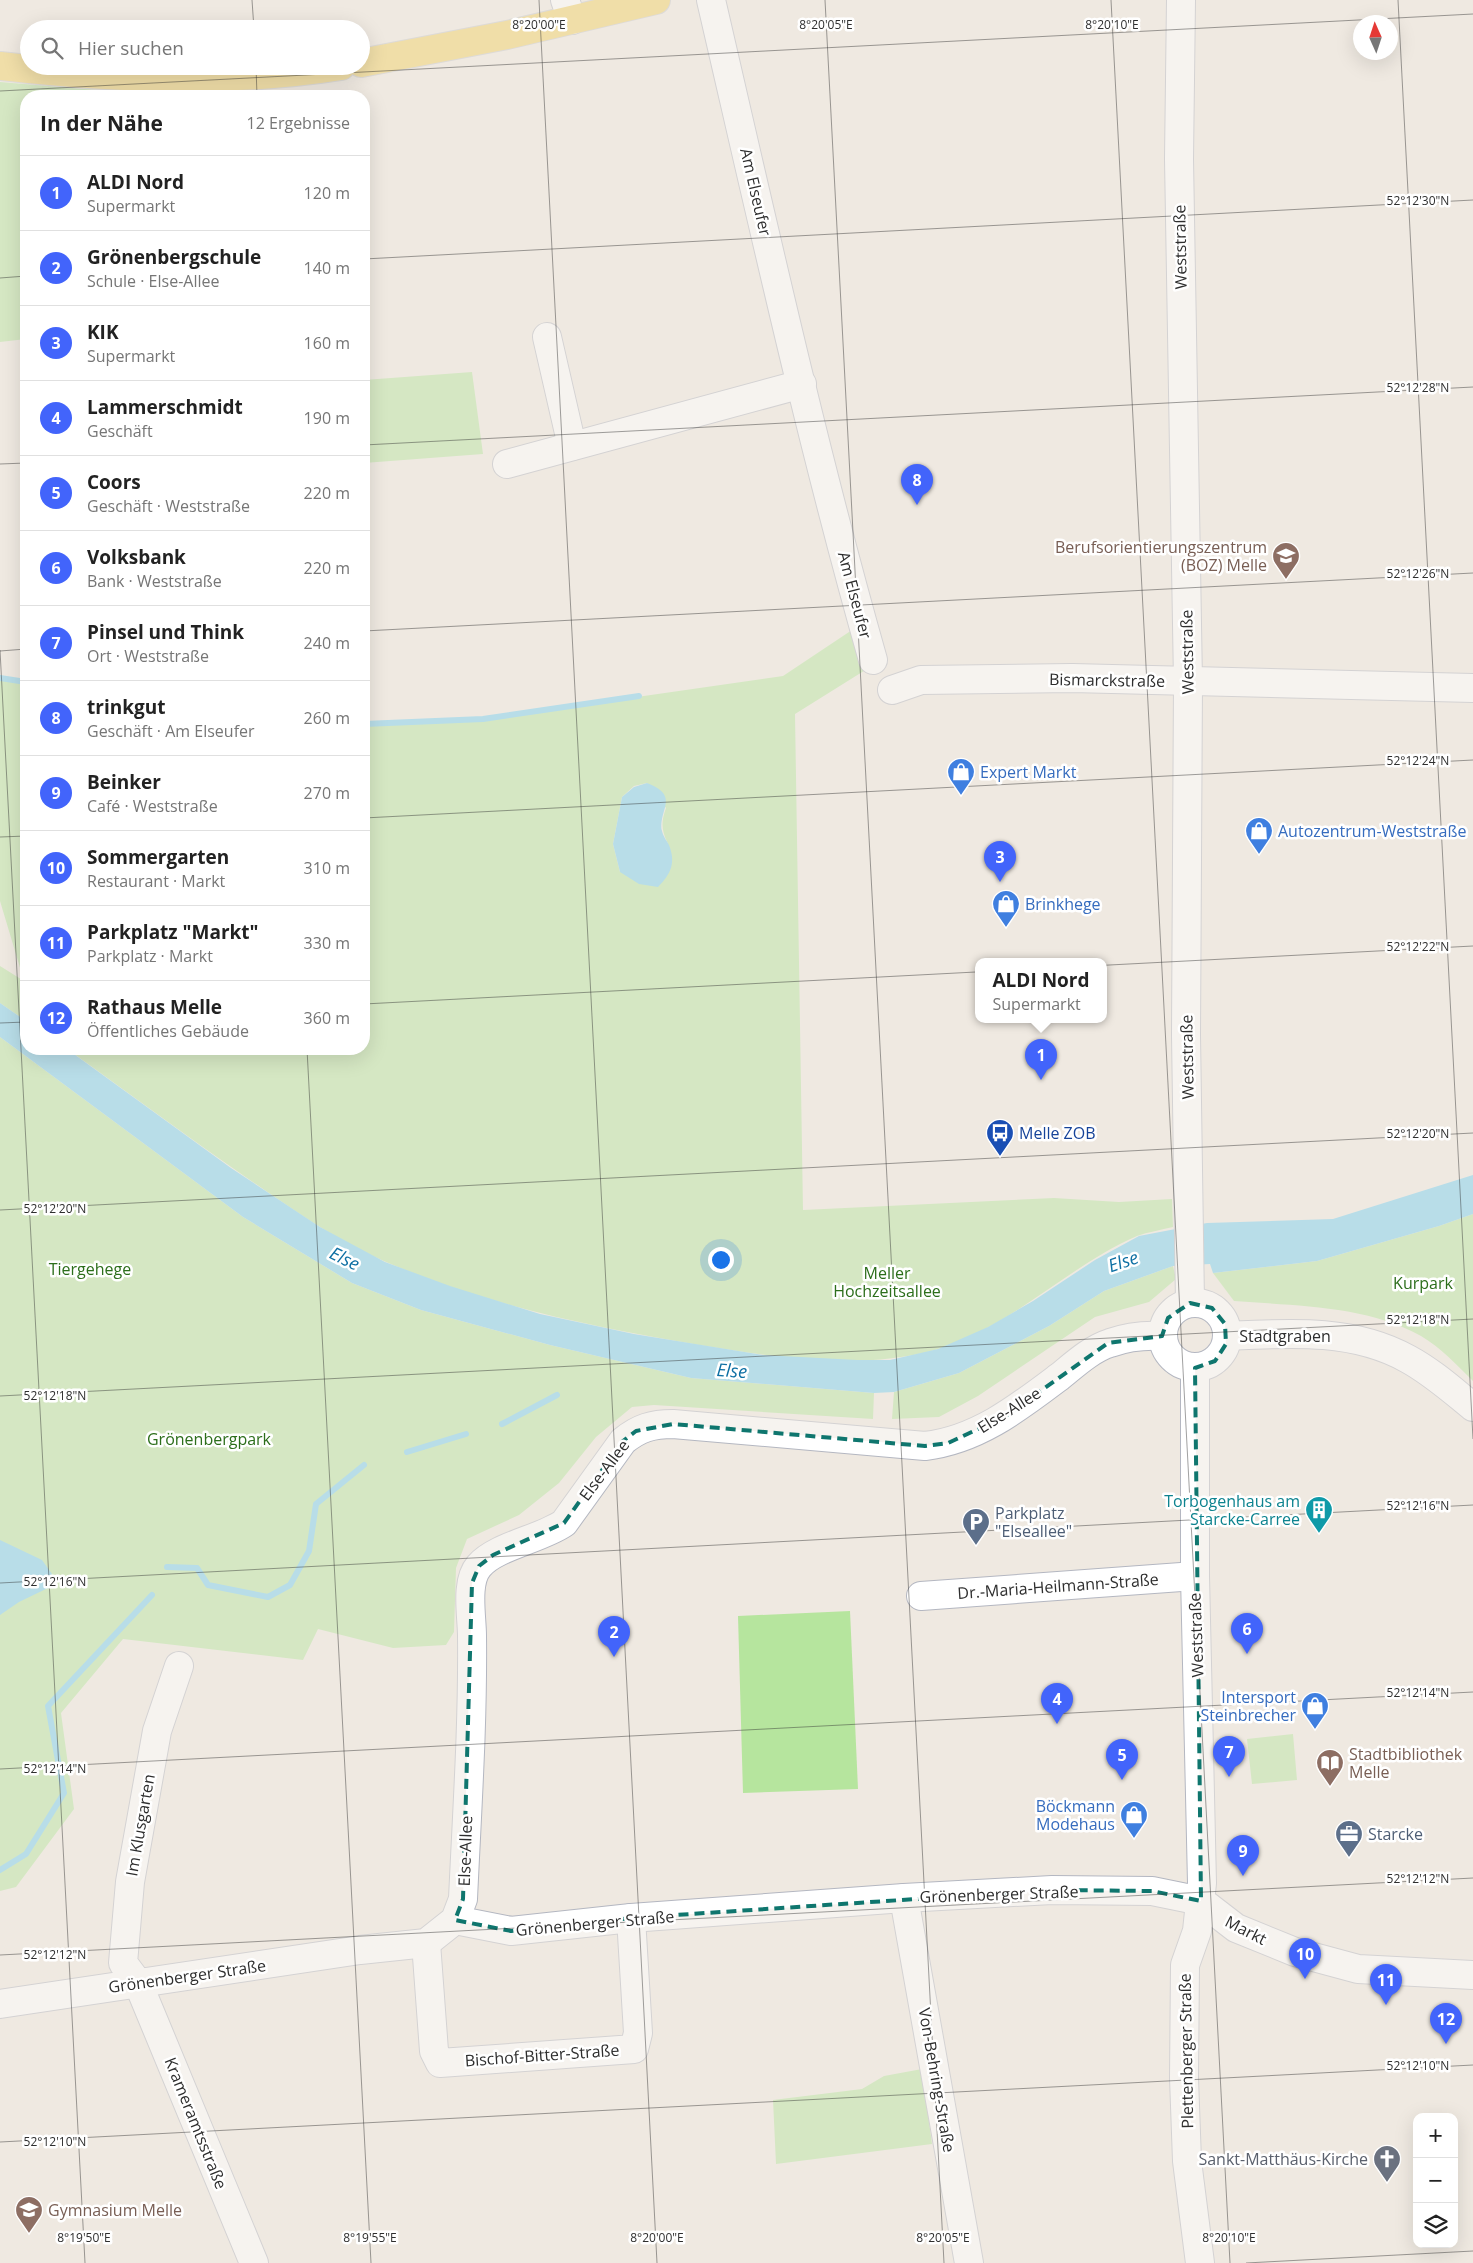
<!DOCTYPE html>
<html lang="de">
<meta charset="utf-8">
<style>
body{margin:0;font-family:"Open Sans",sans-serif;background:#f2f2f2;color:#222}
.controls{position:absolute;right:15px;bottom:15px;display:grid;overflow:hidden;border-radius:10px;box-shadow:0 5px 20px #0002}
.controls button{width:45px;height:45px;display:grid;place-items:center;padding:0;border:0;border-bottom:1px solid #e0e0e0;background:#fff;color:#222;font:25px sans-serif}
.compass{position:absolute;left:1353px;top:15px;width:45px;height:45px;border-radius:50%;background:#fff;box-shadow:0 5px 20px #0002;rotate:357deg}
.you{position:absolute;left:720px;top:1259px;width:18px;height:18px;margin:-12px;border:4px solid #fff;border-radius:50%;background:#1a73e8;box-shadow:0 0 0 8px #1a73e833}
.badge{display:grid;place-items:center;width:32px;height:32px;border-radius:50%;background:#4264fb;color:#fff;font-size:16px;font-weight:700}
.pin{position:absolute;translate:-50% -41px;filter:drop-shadow(0 1px 2px #0008)}
.pin::after{content:'';position:absolute;top:26px;width:18px;height:15px;background:inherit;clip-path:polygon(0 0,100% 0,50% 100%)}
.popup{position:absolute;left:975px;top:958px;width:132px;height:65px;box-sizing:border-box;display:grid;place-content:center;border-radius:10px;background:#fff;filter:drop-shadow(0 1px 4px #0005);font-size:16px;white-space:nowrap;color:#767676}
.popup b{font-size:19px;color:#222}
.popup::after{content:'';position:absolute;left:50%;top:100%;margin-left:-10px;border:10px solid transparent;border-top-color:#fff}
.list{margin:0;padding:0;list-style:none}
h2{display:flex;justify-content:space-between;align-items:center;height:65px;margin:0;padding:0 20px;font-size:21px}
h2 small{font-size:16px;font-weight:400;color:#767676}
.list li{display:grid;grid-template-columns:32px 1fr auto;gap:15px;align-items:center;box-sizing:border-box;height:75px;padding:0 20px;border-top:1px solid #e0e0e0}
.list b{display:block;font-size:19px;white-space:nowrap}
.list p{margin:0;font-size:16px;white-space:nowrap;color:#767676}
.list em{font-size:16px;font-style:normal;color:#767676}
.icon{flex:none;width:28px;height:28px;fill:none;stroke:currentColor;stroke-width:2;stroke-linecap:round;stroke-linejoin:round}
.map{position:relative;flex:none;width:1473px;height:2263px;overflow:hidden}
.search{position:absolute;background:#fff;box-shadow:0 5px 20px #0002;left:20px;top:20px;width:350px;height:55px;display:flex;align-items:center;gap:12px;box-sizing:border-box;padding:0 18px;border-radius:28px;color:#767676;font-size:19px}
.panel{position:absolute;background:#fff;box-shadow:0 5px 20px #0002;left:20px;top:90px;width:350px;height:965px;border-radius:20px}
.map>svg:first-child{display:block}
.green{fill:#b6e59e;fill-rule:evenodd}
.water{fill:#75cff0}
.lines{fill:none;stroke-linecap:round;stroke-linejoin:round}
.stream{stroke:#75cff0;stroke-width:6}
.minor-casing{stroke:#b4b7c1;stroke-width:30}
.major-casing{stroke:#c9c9c9;stroke-width:30}
.minor{stroke:#fff;stroke-width:28}
.major{stroke:#f2d163;stroke-width:28}
.marked{fill:none;stroke:#0f766e;stroke-width:4;stroke-dasharray:10 6;stroke-linejoin:round}
.ticks{fill:none;stroke:#2e2e2e;stroke-width:1;stroke-opacity:0.45}
.labels{text-anchor:middle;dominant-baseline:central;stroke-width:5;stroke-linejoin:round;paint-order:stroke}
.street-label{font-size:16px;fill:#2e2e2e;stroke:#fff}
.education-label{font-size:16px;fill:#785e54;stroke:#fff;text-anchor:start}
.shop-label{font-size:16px;fill:#366cbe;stroke:#fff;text-anchor:start}
.transit-label{font-size:16px;fill:#164399;stroke:#fff;text-anchor:start}
.park-label{font-size:16px;fill:#2c6e1b;stroke:#fff}
.culture-label{font-size:16px;fill:#0d838f;stroke:#fff;text-anchor:end}
.service-label{font-size:16px;fill:#4e5e75;stroke:#fff;text-anchor:start}
.worship-label{font-size:16px;fill:#5b616d;stroke:#fff;text-anchor:end}
.water-label{font-size:18px;font-style:italic;fill:#0d6fa3;stroke:#fff}
.ticks-label{font-size:12px;text-anchor:middle;fill:#2e2e2e;stroke:#fff;stroke-width:5;stroke-linejoin:round;paint-order:stroke}
</style>
<div class="map">
<svg width="1473" height="2263" viewBox="0 0 1473 2263">
<rect width="100%" height="100%" fill="#efe9e1"/>
<g class="green">
<polygon points="0,82 145,94 144,96 26,96 26,339 0,342"/>
<polygon points="472,372 483,454 364,463 364,380"/>
<path d="M858,626L867,669L795,714L803,1210L1054,1198L1119,1202L1172,1199L1173,1227C1161,1230 1148,1232 1137,1236C1066,1267 1011,1328 935,1350C859,1371 775,1357 699,1345C593,1327 485,1305 386,1262C343,1244 304,1217 266,1191C198,1145 133,1096 67,1049H364V724L483,719L783,676ZM647,783L666,808C661,822 661,830 668,844L620,872L613,844L622,797L634,786Z"/>
<polygon points="0,678 26,682 26,1021 0,1003 0,966 24,981 0,901"/>
<polygon points="0,1037 243,1217 352,1283 421,1310 550,1345 691,1378 874,1393 873,1419 654,1405 632,1407 596,1437 559,1483 519,1515 467,1539 456,1568 454,1632 446,1645 393,1648 318,1629 303,1660 123,1639 61,1713 74,1809 16,1887 0,1891"/>
<path d="M1473,1214V1381C1457,1365 1441,1348 1421,1336C1365,1305 1296,1306 1234,1301L1213,1273L1317,1261L1439,1226Z"/>
<polygon points="1173,1266 1176,1279 1149,1302 1095,1317 978,1396 939,1417 892,1419 894,1392 959,1373 1049,1326 1104,1291"/>
<polygon points="850,1611 858,1789 743,1793 738,1616"/>
<polygon points="1293,1734 1297,1780 1252,1784 1247,1739"/>
<polygon points="922,2069 932,2144 776,2164 773,2100 862,2089 884,2076"/>
</g>
<g class="water">
<path d="M647,783C681,796 658,810 662,831C663,836 667,841 669,845C676,863 671,874 658,887L639,884L620,872L613,844L622,797L634,787Z"/>
<polygon points="0,1003 26,1021 26,1049 67,1049 231,1168 320,1227 385,1262 450,1286 540,1314 634,1334 763,1355 857,1360 890,1360 938,1349 988,1327 1033,1301 1095,1260 1139,1236 1207,1223 1333,1219 1473,1175 1473,1214 1439,1226 1317,1261 1213,1273 1210,1264 1173,1266 1104,1291 1049,1326 959,1373 894,1392 874,1393 691,1378 550,1345 421,1310 352,1283 243,1217 0,1037"/>
<polygon points="0,1540 42,1560 52,1574 48,1588 19,1602 0,1615"/>
</g>
<g class="lines">
<g class="stream">
<polyline points="0,678 26,682"/>
<polyline points="364,724 483,719 639,696"/>
<polyline points="502,1424 557,1395"/>
<polyline points="407,1452 466,1434"/>
<polyline points="167,1567 197,1568 208,1585 268,1597 290,1585 309,1551 316,1504 364,1465"/>
<polyline points="0,1870 26,1854 64,1793 48,1706 152,1595"/>
</g>
<defs>
<g id="minor">
<polyline points="565,0 572,20"/>
<path d="M711,0C762,220 811,442 873,660"/>
<polyline points="1181,0 1179,159 1188,682 1186,1035 1190,1303"/>
<polyline points="547,337 572,446"/>
<polyline points="507,464 802,384"/>
<polyline points="892,690 921,680 1072,678 1473,688"/>
<circle cx="1195" cy="1335" r="32"/>
<path d="M1227,1336C1288,1333 1353,1328 1408,1359C1432,1372 1452,1390 1473,1407"/>
<polyline points="1195,1368 1195,1576 1202,1883 1197,1931 1185,1965 1184,2078 1187,2161 1200,2263"/>
<polyline points="921,1596 1195,1576"/>
<polyline points="179,1666 157,1731 130,1882 123,1963 138,1983 254,2263"/>
<polyline points="904,1898 969,2263"/>
<polyline points="455,1920 511,1931 631,1918 904,1898 1052,1890 1152,1891 1201,1901 1236,1928 1295,1952 1358,1969 1473,1975"/>
<polyline points="426,1943 434,2051 440,2063 634,2049 638,2033 631,1918"/>
<path d="M0,2004L360,1950L426,1943L455,1920L463,1899C467,1811 473,1724 472,1636C472,1616 465,1582 479,1566C496,1546 541,1539 564,1523L623,1441C639,1428 652,1424 673,1424L925,1446C977,1440 1018,1408 1059,1377C1074,1365 1091,1349 1110,1343C1127,1337 1145,1335 1162,1336"/>
</g>
<g id="major">
<polyline points="361,63 507,35 656,0"/>
<path d="M0,66C112,79 229,84 341,66"/>
</g>
</defs>
<use href="#minor" class="minor-casing"/>
<use href="#major" class="major-casing"/>
<use href="#minor" class="minor"/>
<use href="#major" class="major"/>
</g>
<path d="M0 0H1473V2263H0ZM1190,1303L1212,1308L1225,1324L1226,1344L1215,1361L1195,1368L1201,1901L1152,1891L1052,1890L631,1918L511,1931L455,1920L463,1899L472,1583L479,1566L493,1555L564,1523L623,1441L636,1431L673,1424L925,1446L948,1443L1004,1417L1108,1343L1162,1336L1168,1318Z" fill="#efe9e1" fill-opacity=".55" fill-rule="evenodd"/>
<path class="marked" d="M1190,1303L1212,1308L1225,1324L1226,1344L1215,1361L1195,1368L1201,1901L1152,1891L1052,1890L631,1918L511,1931L455,1920L463,1899L472,1583L479,1566L493,1555L564,1523L623,1441L636,1431L673,1424L925,1446L948,1443L1004,1417L1108,1343L1162,1336L1168,1318Z"/>
<path class="ticks" d="M252,0L254,29M539,0L657,2263M825,0L944,2263M1111,0L1230,2263M1398,0L1473,1439M256,66L257,96M0,91L1473,14M364,259L1473,200M0,278L26,276M364,445L1473,387M0,464L26,463M364,631L1473,573M0,650L85,2263M0,651L26,649M364,818L1473,760M0,837L26,836M364,1004L1473,946M0,1023L26,1022M307,1049L371,2263M0,1210L1473,1133M0,1396L1473,1319M0,1583L1473,1505M0,1769L1473,1692M0,1955L1473,1878M0,2142L1473,2065M1246,2263L1473,2251"/>
<defs>
<symbol id="school-pin" viewBox="-11 -11 22 30"><path d="M0 17L-7.5 6A9.5 9.5 0 1 1 7.5 6Z" fill="#8d6e63" stroke="#fff"/><path d="M0-5L7-2L0 1L-7-2ZM-4 1L0 2.5L4 1V4Q0 6-4 4Z" fill="#fff"/></symbol>
<symbol id="shop-pin" viewBox="-11 -11 22 30"><path d="M0 17L-7.5 6A9.5 9.5 0 1 1 7.5 6Z" fill="#3f7fe0" stroke="#fff"/><path d="M-5-2.5h2.3a2.7 3.5 0 0 1 5.4 0H5L5.5 6h-11ZM-1.5-2.5h3a1.5 2.3 0 0 0-3 0Z" fill="#fff"/></symbol>
<symbol id="bus-pin" viewBox="-11 -11 22 30"><path d="M0 17L-7.5 6A9.5 9.5 0 1 1 7.5 6Z" fill="#1a4fb4" stroke="#fff"/><path d="M-5-6H5V4H4V6H2V4H-2V6H-4V4H-5ZM-3.5-4V0h7V-4ZM-3.5 1.2v1.5H-2V1.2ZM2 1.2v1.5H3.5V1.2Z" fill="#fff"/></symbol>
<symbol id="building-pin" viewBox="-11 -11 22 30"><path d="M0 17L-7.5 6A9.5 9.5 0 1 1 7.5 6Z" fill="#0f9aa8" stroke="#fff"/><path d="M-4-6H4V6H1V3H-1V6H-4ZM-2.5-4.3h1.7v1.8h-1.7ZM.8-4.3h1.7v1.8H.8ZM-2.5-1h1.7V.8h-1.7ZM.8-1h1.7V.8H.8Z" fill="#fff"/></symbol>
<symbol id="parking-pin" viewBox="-11 -11 22 30"><path d="M0 17L-7.5 6A9.5 9.5 0 1 1 7.5 6Z" fill="#5c6f8a" stroke="#fff"/><path d="M-3.5-5.5H1a3.5 3.5 0 0 1 0 7H-1V5.5H-3.5ZM-1-3.4V-.6H.8a1.4 1.4 0 0 0 0-2.8Z" fill="#fff"/></symbol>
<symbol id="library-pin" viewBox="-11 -11 22 30"><path d="M0 17L-7.5 6A9.5 9.5 0 1 1 7.5 6Z" fill="#8d6e63" stroke="#fff"/><path d="M-6-4Q-3-5.5-.7-3.5V5Q-3 3-6 4ZM6-4Q3-5.5 .7-3.5V5Q3 3 6 4Z" fill="#fff"/></symbol>
<symbol id="office-pin" viewBox="-11 -11 22 30"><path d="M0 17L-7.5 6A9.5 9.5 0 1 1 7.5 6Z" fill="#5c6f8a" stroke="#fff"/><path d="M-6-3h4V-5.5h4V-3h4V5H-6ZM-1-4.5V-3h2v-1.5ZM-6 0V1H6V0Z" fill="#fff"/></symbol>
<symbol id="church-pin" viewBox="-11 -11 22 30"><path d="M0 17L-7.5 6A9.5 9.5 0 1 1 7.5 6Z" fill="#6b7280" stroke="#fff"/><path d="M-1.2-6h2.4v3.5h3.3v2.4h-3.3V6h-2.4V-.1h-3.3v-2.4h3.3Z" fill="#fff"/></symbol>
</defs>
<g fill-rule="evenodd">
<use href="#school-pin" x="1270" y="540" width="32" height="43"/>
<use href="#shop-pin" x="945" y="756" width="32" height="43"/>
<use href="#shop-pin" x="1243" y="815" width="32" height="43"/>
<use href="#shop-pin" x="990" y="888" width="32" height="43"/>
<use href="#bus-pin" x="984" y="1117" width="32" height="43"/>
<use href="#building-pin" x="1303" y="1494" width="32" height="43"/>
<use href="#parking-pin" x="960" y="1506" width="32" height="43"/>
<use href="#shop-pin" x="1299" y="1690" width="32" height="43"/>
<use href="#library-pin" x="1314" y="1747" width="32" height="43"/>
<use href="#shop-pin" x="1118" y="1799" width="32" height="43"/>
<use href="#office-pin" x="1333" y="1818" width="32" height="43"/>
<use href="#church-pin" x="1371" y="2143" width="32" height="43"/>
<use href="#school-pin" x="13" y="2194" width="32" height="43"/>
</g>
<g class="labels">
<g class="street-label">
<text transform="translate(756 192) rotate(77)">Am Elseufer</text>
<text transform="translate(1180 247) rotate(-91)">Weststraße</text>
<text transform="translate(855 595) rotate(75)">Am Elseufer</text>
<text transform="translate(1187 652) rotate(-91)">Weststraße</text>
<text transform="translate(1107 680) rotate(1)">Bismarckstraße</text>
<text transform="translate(1187 1057) rotate(-91)">Weststraße</text>
<text x="1285" y="1336">Stadtgraben</text>
<text transform="translate(1009 1410) rotate(-32)">Else-Allee</text>
<text transform="translate(604 1470) rotate(-53)">Else-Allee</text>
<text transform="translate(1058 1586) rotate(-4)">Dr.-Maria-Heilmann-Straße</text>
<text transform="translate(1196 1635) rotate(-92)">Weststraße</text>
<text transform="translate(140 1825) rotate(-80)">Im Klusgarten</text>
<text transform="translate(465 1851) rotate(-88)">Else-Allee</text>
<text transform="translate(999 1894) rotate(-2)">Grönenberger Straße</text>
<text transform="translate(595 1923) rotate(-5)">Grönenberger Straße</text>
<text transform="translate(1246 1930) rotate(27)">Markt</text>
<text transform="translate(187 1976) rotate(-8)">Grönenberger Straße</text>
<text transform="translate(1186 2051) rotate(-91)">Plettenberger Straße</text>
<text transform="translate(542 2055) rotate(-4)">Bischof-Bitter-Straße</text>
<text transform="translate(937 2080) rotate(80)">Von-Behring-Straße</text>
<text transform="translate(196 2123) rotate(68)">Krameramtsstraße</text>
</g>
<g class="education-label">
<text x="1267" y="547" text-anchor="end">Berufsorientierungszentrum<tspan x="1267" dy="18">(BOZ) Melle</tspan></text>
<text x="1349" y="1754">Stadtbibliothek<tspan x="1349" dy="18">Melle</tspan></text>
<text x="48" y="2210">Gymnasium Melle</text>
</g>
<g class="shop-label">
<text x="980" y="772">Expert Markt</text>
<text x="1278" y="831">Autozentrum-Weststraße</text>
<text x="1025" y="904">Brinkhege</text>
<text x="1296" y="1697" text-anchor="end">Intersport<tspan x="1296" dy="18">Steinbrecher</tspan></text>
<text x="1115" y="1806" text-anchor="end">Böckmann<tspan x="1115" dy="18">Modehaus</tspan></text>
</g>
<g class="transit-label">
<text x="1019" y="1133">Melle ZOB</text>
</g>
<g class="park-label">
<text x="90" y="1269">Tiergehege</text>
<text x="887" y="1273">Meller<tspan x="887" dy="18">Hochzeitsallee</tspan></text>
<text x="1423" y="1283">Kurpark</text>
<text x="209" y="1439">Grönenbergpark</text>
</g>
<g class="culture-label">
<text x="1300" y="1501">Torbogenhaus am<tspan x="1300" dy="18">Starcke-Carree</tspan></text>
</g>
<g class="service-label">
<text x="995" y="1513">Parkplatz<tspan x="995" dy="18">"Elseallee"</tspan></text>
<text x="1368" y="1834">Starcke</text>
</g>
<g class="worship-label">
<text x="1368" y="2159">Sankt-Matthäus-Kirche</text>
</g>
<g class="water-label">
<text transform="translate(345 1258) rotate(26)">Else</text>
<text transform="translate(1123 1261) rotate(-19)">Else</text>
<text transform="translate(732 1370) rotate(4)">Else</text>
</g>
</g>
<g class="ticks-label">
<text x="539" y="29">8°20'00"E</text>
<text x="826" y="29">8°20'05"E</text>
<text x="1112" y="29">8°20'10"E</text>
<text x="1418" y="205">52°12'30"N</text>
<text x="1418" y="392">52°12'28"N</text>
<text x="1418" y="578">52°12'26"N</text>
<text x="1418" y="765">52°12'24"N</text>
<text x="1418" y="951">52°12'22"N</text>
<text x="1418" y="1138">52°12'20"N</text>
<text x="55" y="1213">52°12'20"N</text>
<text x="1418" y="1324">52°12'18"N</text>
<text x="55" y="1400">52°12'18"N</text>
<text x="1418" y="1510">52°12'16"N</text>
<text x="55" y="1586">52°12'16"N</text>
<text x="1418" y="1697">52°12'14"N</text>
<text x="55" y="1773">52°12'14"N</text>
<text x="1418" y="1883">52°12'12"N</text>
<text x="55" y="1959">52°12'12"N</text>
<text x="1418" y="2070">52°12'10"N</text>
<text x="55" y="2146">52°12'10"N</text>
<text x="84" y="2242">8°19'50"E</text>
<text x="370" y="2242">8°19'55"E</text>
<text x="657" y="2242">8°20'00"E</text>
<text x="943" y="2242">8°20'05"E</text>
<text x="1229" y="2242">8°20'10"E</text>
</g>
</svg>
<div class="controls">
<button>+</button>
<button>−</button>
<button><svg class="icon" aria-label="layers" viewBox="0 0 24 24"><path d="M12 4l9 5-9 5-9-5zM3 14l9 5 9-5"/></svg></button>
</div>
<svg class="compass" viewBox="-18 -18 36 36"><path d="M0-13l5 13h-10z" fill="#e53935"/><path d="M0 13l5-13h-10z" fill="#767676"/></svg>
<div class="you"></div>
<div class="pin badge" style="left:1041px;top:1080px">1</div>
<div class="popup"><b>ALDI Nord</b>Supermarkt</div>
<div class="pin badge" style="left:614px;top:1657px">2</div>
<div class="pin badge" style="left:1000px;top:882px">3</div>
<div class="pin badge" style="left:1057px;top:1724px">4</div>
<div class="pin badge" style="left:1122px;top:1780px">5</div>
<div class="pin badge" style="left:1247px;top:1654px">6</div>
<div class="pin badge" style="left:1229px;top:1777px">7</div>
<div class="pin badge" style="left:917px;top:505px">8</div>
<div class="pin badge" style="left:1243px;top:1876px">9</div>
<div class="pin badge" style="left:1305px;top:1979px">10</div>
<div class="pin badge" style="left:1386px;top:2005px">11</div>
<div class="pin badge" style="left:1446px;top:2044px">12</div>
<div class="search"><svg class="icon" aria-label="search" viewBox="0 0 24 24"><circle cx="10" cy="10" r="6"/><path d="M15 15l6 6"/></svg>Hier suchen</div>
<section class="panel">
<h2>In der Nähe<small>12 Ergebnisse</small></h2>
<ul class="list">
<li><span class="badge">1</span><div><b>ALDI Nord</b><p>Supermarkt</p></div><em>120 m</em></li>
<li><span class="badge">2</span><div><b>Grönenbergschule</b><p>Schule · Else-Allee</p></div><em>140 m</em></li>
<li><span class="badge">3</span><div><b>KIK</b><p>Supermarkt</p></div><em>160 m</em></li>
<li><span class="badge">4</span><div><b>Lammerschmidt</b><p>Geschäft</p></div><em>190 m</em></li>
<li><span class="badge">5</span><div><b>Coors</b><p>Geschäft · Weststraße</p></div><em>220 m</em></li>
<li><span class="badge">6</span><div><b>Volksbank</b><p>Bank · Weststraße</p></div><em>220 m</em></li>
<li><span class="badge">7</span><div><b>Pinsel und Think</b><p>Ort · Weststraße</p></div><em>240 m</em></li>
<li><span class="badge">8</span><div><b>trinkgut</b><p>Geschäft · Am Elseufer</p></div><em>260 m</em></li>
<li><span class="badge">9</span><div><b>Beinker</b><p>Café · Weststraße</p></div><em>270 m</em></li>
<li><span class="badge">10</span><div><b>Sommergarten</b><p>Restaurant · Markt</p></div><em>310 m</em></li>
<li><span class="badge">11</span><div><b>Parkplatz &quot;Markt&quot;</b><p>Parkplatz · Markt</p></div><em>330 m</em></li>
<li><span class="badge">12</span><div><b>Rathaus Melle</b><p>Öffentliches Gebäude</p></div><em>360 m</em></li>
</ul>
</section>
</div>
